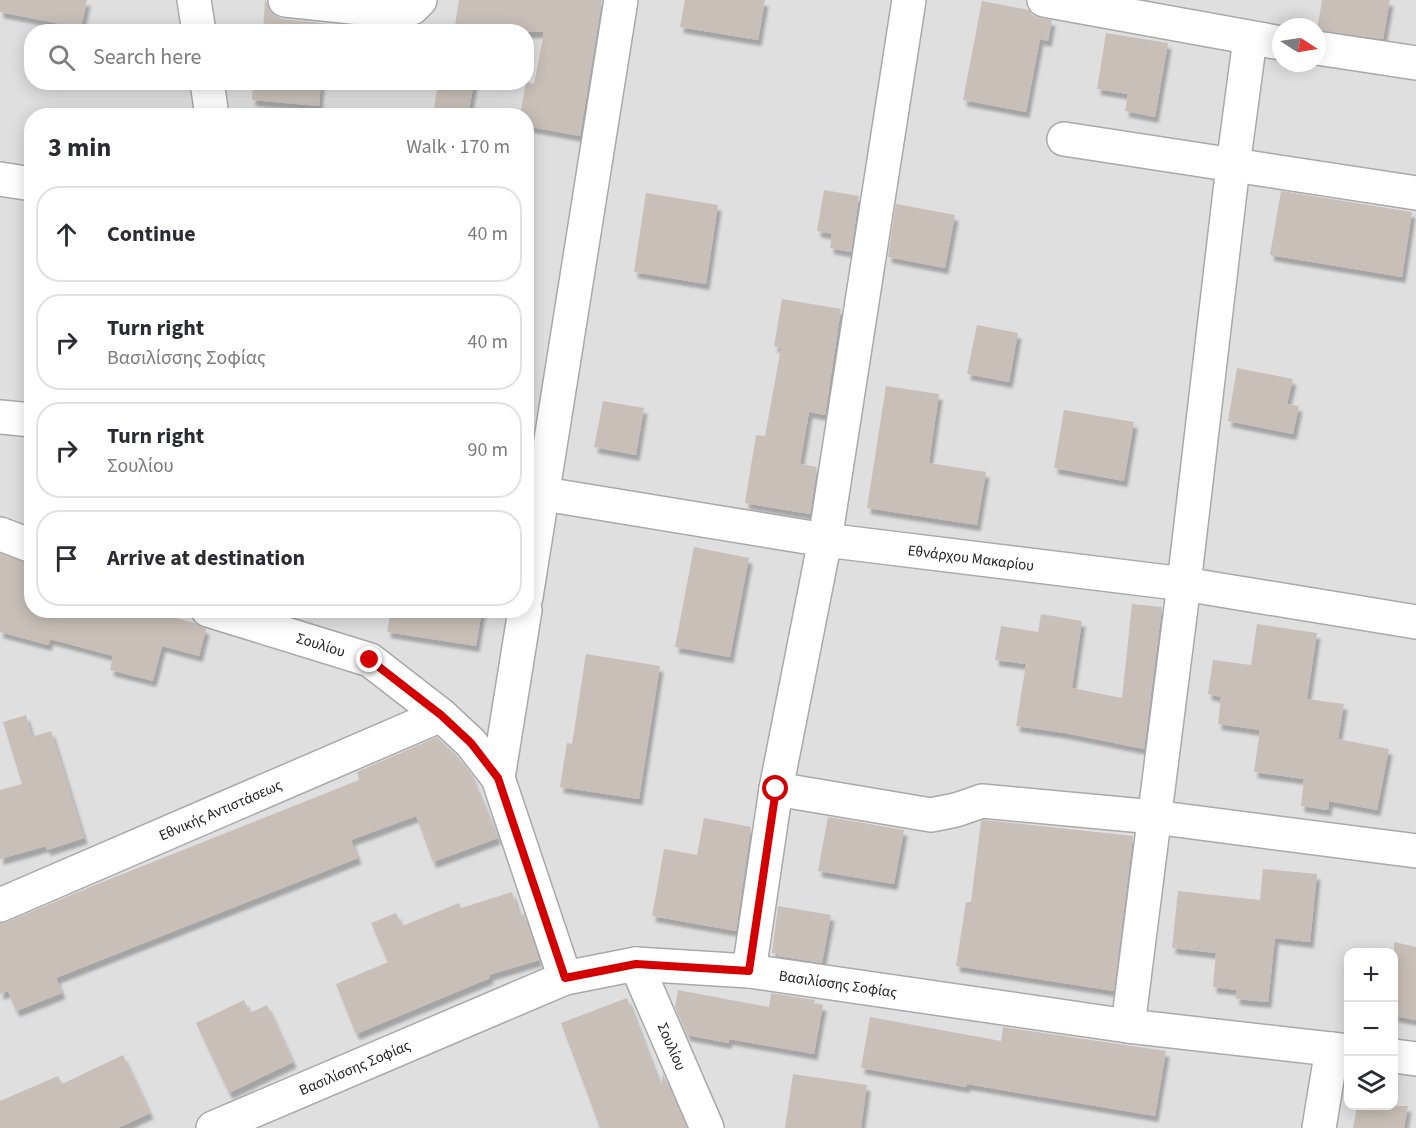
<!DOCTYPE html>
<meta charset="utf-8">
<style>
body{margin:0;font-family:"Source Sans 3",sans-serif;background:#f2f2f3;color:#2b2b33}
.controls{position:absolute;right:18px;bottom:18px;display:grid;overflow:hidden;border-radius:12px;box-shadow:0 3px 15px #0003}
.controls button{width:54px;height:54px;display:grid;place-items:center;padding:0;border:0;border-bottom:2px solid #e1e1e2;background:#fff;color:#2b2b33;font:30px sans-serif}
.compass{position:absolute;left:1272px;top:18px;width:54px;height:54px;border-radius:50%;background:#fff;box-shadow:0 3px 15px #0003;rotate:102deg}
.stop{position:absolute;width:18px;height:18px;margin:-14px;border:4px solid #d40000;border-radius:50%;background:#fff}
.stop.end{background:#d40000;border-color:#fff;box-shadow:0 2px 6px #0008}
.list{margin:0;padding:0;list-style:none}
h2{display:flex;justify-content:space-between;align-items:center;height:78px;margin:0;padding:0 24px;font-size:26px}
h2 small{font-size:20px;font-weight:400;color:#7c7c81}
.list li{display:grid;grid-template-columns:39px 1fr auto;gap:18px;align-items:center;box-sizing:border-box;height:96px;margin:0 12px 12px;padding:0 12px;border:2px solid #e1e1e2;border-radius:24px}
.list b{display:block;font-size:22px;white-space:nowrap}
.list p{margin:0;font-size:20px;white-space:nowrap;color:#7c7c81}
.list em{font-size:20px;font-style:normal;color:#7c7c81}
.icon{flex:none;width:33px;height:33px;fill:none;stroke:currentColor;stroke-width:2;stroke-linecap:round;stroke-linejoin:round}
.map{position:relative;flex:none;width:1416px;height:1128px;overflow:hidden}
.search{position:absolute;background:#fff;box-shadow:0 3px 15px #0003;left:24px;top:24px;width:510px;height:66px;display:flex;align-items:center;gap:15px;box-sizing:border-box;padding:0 21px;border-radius:24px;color:#7c7c81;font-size:22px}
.panel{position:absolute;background:#fff;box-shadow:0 3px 15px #0003;left:24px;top:108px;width:510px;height:510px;border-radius:24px}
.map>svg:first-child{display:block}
.residential{fill:#e0dfdf;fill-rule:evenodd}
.building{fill:#c7bfb8;filter:url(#shadow)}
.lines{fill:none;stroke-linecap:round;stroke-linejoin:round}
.minor-casing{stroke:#a9a9a9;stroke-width:36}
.minor{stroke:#fff;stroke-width:33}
.route{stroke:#d40000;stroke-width:8}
.labels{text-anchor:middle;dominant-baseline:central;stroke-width:6;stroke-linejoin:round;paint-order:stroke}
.street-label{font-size:15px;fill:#222;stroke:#fff}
</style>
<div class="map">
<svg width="1416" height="1128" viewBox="0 0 1416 1128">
<defs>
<filter id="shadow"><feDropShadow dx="3.5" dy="6" stdDeviation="1.5" flood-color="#0004"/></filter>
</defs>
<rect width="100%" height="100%" fill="#f2efe9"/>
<path class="residential" d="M0,0H1416V1128H0ZM1281,27H1317V63H1281ZM32,32H526V82H32ZM32,116H526V610H32ZM1348,952H1394V1106H1348Z"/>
<g class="building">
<polygon points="0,0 87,0 81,28 0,12"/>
<polygon points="265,0 274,15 282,19 349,26 349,32 263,32"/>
<polygon points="459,0 602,0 580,136 526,126 526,116 520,116 526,82 534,84 544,32 454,32"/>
<polygon points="685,0 765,0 758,40 680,27"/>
<polygon points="1322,0 1390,0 1383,39 1317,30"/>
<polygon points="982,1 1029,10 1032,15 1040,18 1052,20 1048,41 1040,39 1026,112 963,100"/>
<polygon points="1106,33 1168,43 1155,117 1125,111 1128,94 1097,89"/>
<polygon points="253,82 321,82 319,106 252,100"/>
<polygon points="438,82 474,82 468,116 433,116"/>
<polygon points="824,190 859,196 851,252 830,248 832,234 817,231"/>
<polygon points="1281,191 1412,212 1402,277 1270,255"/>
<polygon points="646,193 718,205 706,284 634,272"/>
<polygon points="896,204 955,215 945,268 888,257"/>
<polygon points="782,299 841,309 825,415 809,412 800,464 817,467 810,514 745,503 756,435 765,436 781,348 774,346"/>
<polygon points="977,325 1018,333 1009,382 967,374"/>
<polygon points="1237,368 1293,379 1287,404 1299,406 1293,434 1228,421"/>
<polygon points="886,386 939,394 929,463 986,472 977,525 867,508"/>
<polygon points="603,401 644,408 636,455 594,447"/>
<polygon points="1064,410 1134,422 1124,481 1054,468"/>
<polygon points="694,547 749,558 730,657 675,647"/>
<polygon points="0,554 32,564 32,610 148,610 194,623 206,629 199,656 162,646 153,681 110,670 113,656 50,639 48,645 0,632"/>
<polygon points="1132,604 1162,607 1144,749 1065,733 1016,726 1026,664 995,660 1001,626 1038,632 1041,614 1082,621 1072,688 1122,698"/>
<polygon points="391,610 482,610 476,646 387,632"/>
<polygon points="1257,624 1317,633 1307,699 1344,704 1338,739 1389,749 1377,810 1329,801 1328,810 1301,806 1304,779 1254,772 1260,730 1218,724 1221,697 1208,694 1213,660 1251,665"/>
<polygon points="586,654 660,666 639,799 560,787 567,743 572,744"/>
<polygon points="26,715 32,737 51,731 84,838 47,850 46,846 0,859 0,790 22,784 3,722"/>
<polygon points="437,737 457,756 469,771 498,838 433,862 416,816 351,840 358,858 56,978 62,993 16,1011 8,991 0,994 0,923 7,922 95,885 359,780 357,772"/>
<polygon points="828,817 904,830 894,884 818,871"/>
<polygon points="704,818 751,827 736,931 652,916 664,849 697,855"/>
<polygon points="984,820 1133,836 1114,991 956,966 966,902 971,902 981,821"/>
<polygon points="1263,869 1317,874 1310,942 1275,938 1268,1002 1236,999 1237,990 1213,987 1216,953 1172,948 1178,891 1260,900"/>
<polygon points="512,892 519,916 524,914 539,960 489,975 490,978 356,1034 336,984 388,962 371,923 396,913 402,926 459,903 461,908"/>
<polygon points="778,906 831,915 822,963 778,956 778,954 772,953"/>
<polygon points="1394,942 1416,947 1416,1020 1394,1016"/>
<polygon points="678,990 769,1007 771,993 815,1000 814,1003 823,1005 814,1054 729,1039 728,1043 687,1035 675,1007"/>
<polygon points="627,998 661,1088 663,1074 687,1128 600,1128 561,1023"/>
<polygon points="244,1000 250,1013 267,1005 293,1062 229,1093 196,1023"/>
<polygon points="870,1017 1001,1041 1003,1027 1166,1051 1155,1116 967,1084 966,1087 861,1068"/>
<polygon points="123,1055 150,1113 118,1128 0,1128 0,1101 58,1076 62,1084"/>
<polygon points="793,1074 867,1085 861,1128 785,1128"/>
<polygon points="1357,1106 1408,1106 1404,1128 1353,1128"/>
</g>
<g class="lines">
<defs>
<g id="minor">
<polyline points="194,0 199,32"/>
<polyline points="285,0 399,12 412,8 420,0"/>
<polyline points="1044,0 1281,43"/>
<polyline points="1317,48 1416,63"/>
<polyline points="207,82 212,116"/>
<polyline points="1064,139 1416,193"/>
<polyline points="0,179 32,184"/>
<polyline points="0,417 32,420"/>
<path id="s1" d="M526,491L825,540L1184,584L1416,622"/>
<polyline points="0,534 32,546"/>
<polyline points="526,597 621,0"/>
<path id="s2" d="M208,610L370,660L441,715L471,743L498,778L565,978"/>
<polyline points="498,778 525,610"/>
<polyline points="776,789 931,815 956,810 982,801 1154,817 1416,851"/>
<path id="s3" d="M0,905L441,715"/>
<path id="s4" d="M636,964L707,1128"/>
<polyline points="749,971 776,789 825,540 909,0"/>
<polyline points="1128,1026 1184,584 1233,166 1250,39"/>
<polyline points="1394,1056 1416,1059"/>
<path id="s5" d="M213,1128L565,978L636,964L749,971L1128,1026L1348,1051"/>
<polyline points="1319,1128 1332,1049"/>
</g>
</defs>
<use href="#minor" class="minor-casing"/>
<use href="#minor" class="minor"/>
</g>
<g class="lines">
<polyline class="route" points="370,660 441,715 471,743 498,778 565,978 636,964 749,971 776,789"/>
</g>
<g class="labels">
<g class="street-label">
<text stroke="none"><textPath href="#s1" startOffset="450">Εθνάρχου Μακαρίου</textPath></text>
<text stroke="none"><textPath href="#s2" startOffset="118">Σουλίου</textPath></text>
<text stroke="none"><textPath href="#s3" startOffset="240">Εθνικής Αντιστάσεως</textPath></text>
<text stroke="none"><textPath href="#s5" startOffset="658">Βασιλίσσης Σοφίας</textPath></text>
<text stroke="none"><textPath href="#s4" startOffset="90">Σουλίου</textPath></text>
<text stroke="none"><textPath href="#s5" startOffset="154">Βασιλίσσης Σοφίας</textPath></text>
</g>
</g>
</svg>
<div class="controls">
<button>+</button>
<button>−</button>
<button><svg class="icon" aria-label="layers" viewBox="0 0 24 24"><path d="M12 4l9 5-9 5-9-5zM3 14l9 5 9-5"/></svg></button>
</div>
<svg class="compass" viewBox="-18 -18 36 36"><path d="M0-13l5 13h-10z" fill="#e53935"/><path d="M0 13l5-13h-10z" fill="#7c7c81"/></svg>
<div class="stop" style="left:776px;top:789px"></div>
<div class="stop end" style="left:370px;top:660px"></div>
<div class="search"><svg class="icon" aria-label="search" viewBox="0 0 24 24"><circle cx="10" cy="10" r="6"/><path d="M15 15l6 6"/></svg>Search here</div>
<section class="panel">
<h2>3 min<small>Walk · 170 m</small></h2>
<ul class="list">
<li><svg class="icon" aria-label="ahead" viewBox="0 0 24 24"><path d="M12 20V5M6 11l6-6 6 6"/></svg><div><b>Continue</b></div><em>40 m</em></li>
<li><svg class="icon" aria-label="right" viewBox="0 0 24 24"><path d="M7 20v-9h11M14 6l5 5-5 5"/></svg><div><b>Turn right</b><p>Βασιλίσσης Σοφίας</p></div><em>40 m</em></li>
<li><svg class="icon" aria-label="right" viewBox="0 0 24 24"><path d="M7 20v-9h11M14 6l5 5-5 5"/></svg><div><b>Turn right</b><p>Σουλίου</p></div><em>90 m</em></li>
<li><svg class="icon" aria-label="arrive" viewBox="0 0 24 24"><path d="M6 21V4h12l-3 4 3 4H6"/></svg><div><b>Arrive at destination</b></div></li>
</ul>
</section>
</div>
